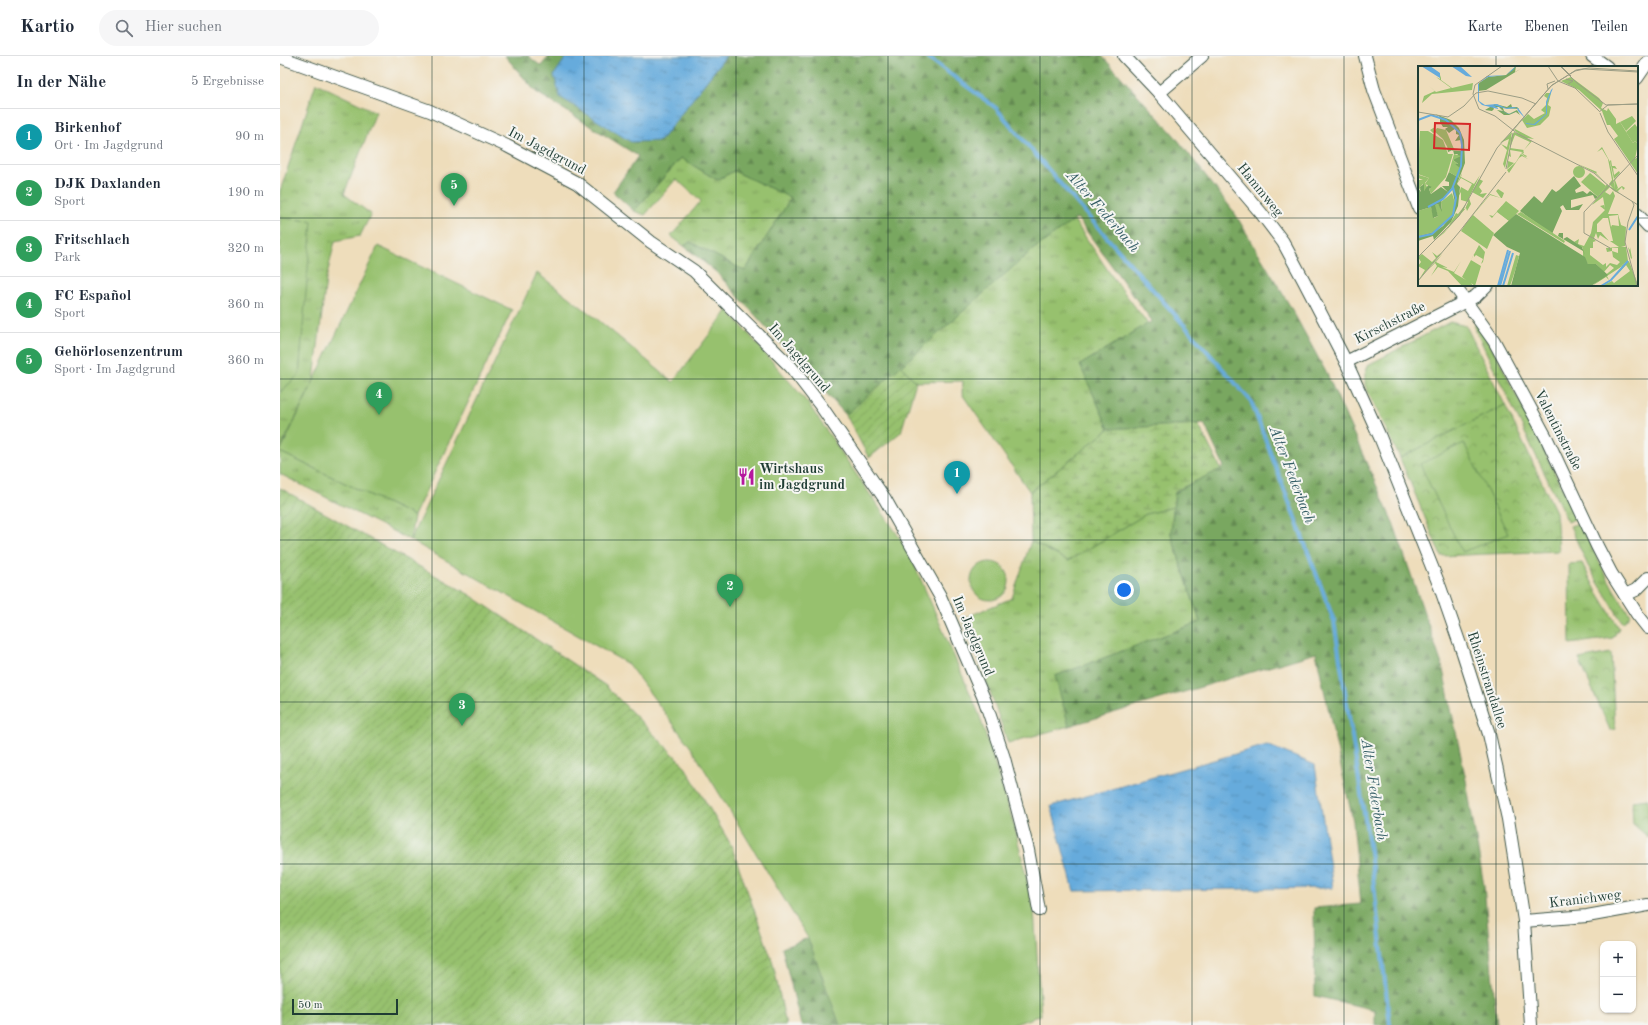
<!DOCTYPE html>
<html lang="de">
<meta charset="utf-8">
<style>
body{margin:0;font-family:"Old Standard TT",serif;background:#f6f6f7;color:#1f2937}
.controls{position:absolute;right:12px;bottom:12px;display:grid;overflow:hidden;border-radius:8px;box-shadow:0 1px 3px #0004}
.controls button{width:36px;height:36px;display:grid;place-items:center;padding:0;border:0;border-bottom:1px solid #e0e1e3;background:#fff;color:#1f2937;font:20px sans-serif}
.scale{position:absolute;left:12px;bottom:10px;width:106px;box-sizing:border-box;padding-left:4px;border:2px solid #1f3d34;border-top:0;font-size:11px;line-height:14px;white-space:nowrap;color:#1f3d34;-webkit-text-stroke:3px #f6f6f2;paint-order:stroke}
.you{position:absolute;left:844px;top:534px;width:14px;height:14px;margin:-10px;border:3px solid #fff;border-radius:50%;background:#1a73e8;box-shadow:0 0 0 6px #1a73e833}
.badge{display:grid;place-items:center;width:26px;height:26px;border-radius:50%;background:#db2777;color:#fff;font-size:13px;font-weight:700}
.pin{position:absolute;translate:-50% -33px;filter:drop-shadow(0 1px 2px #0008)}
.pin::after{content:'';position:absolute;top:21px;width:14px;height:12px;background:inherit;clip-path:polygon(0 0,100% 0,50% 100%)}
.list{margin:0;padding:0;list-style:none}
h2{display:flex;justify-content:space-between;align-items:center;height:52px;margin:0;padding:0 16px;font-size:17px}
h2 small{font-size:13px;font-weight:400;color:#747a83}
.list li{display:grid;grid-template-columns:26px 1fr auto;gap:12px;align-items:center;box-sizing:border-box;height:56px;padding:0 16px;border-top:1px solid #e0e1e3}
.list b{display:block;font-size:15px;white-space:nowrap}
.list p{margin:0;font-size:13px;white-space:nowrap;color:#747a83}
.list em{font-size:13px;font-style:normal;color:#747a83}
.icon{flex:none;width:22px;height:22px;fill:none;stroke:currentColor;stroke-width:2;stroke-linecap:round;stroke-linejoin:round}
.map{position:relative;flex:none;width:1368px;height:969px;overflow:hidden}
header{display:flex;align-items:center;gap:24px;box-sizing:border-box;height:56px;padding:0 20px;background:#fff;border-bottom:1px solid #e0e1e3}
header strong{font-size:19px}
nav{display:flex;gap:22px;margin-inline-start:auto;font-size:14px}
.search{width:280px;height:36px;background:#f6f6f7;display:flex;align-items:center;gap:10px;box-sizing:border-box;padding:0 14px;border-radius:22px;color:#747a83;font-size:15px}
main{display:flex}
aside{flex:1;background:#fff}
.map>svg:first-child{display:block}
.grass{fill:url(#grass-tufts);stroke:#5b7f51}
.forest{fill:url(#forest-firs);stroke:#4c724a}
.wetland{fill:url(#wetland-marsh);stroke:#5b7f51}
.park{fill:url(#park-crowns);stroke:#5b7f51}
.garden{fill:url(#garden-furrows);stroke:#5b7f51}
.pitch{fill:#97c16e;stroke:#5b7f51}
.water{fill:url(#water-ripples);stroke:#427488}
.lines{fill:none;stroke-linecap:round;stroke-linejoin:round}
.stream{stroke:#66abdc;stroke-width:4}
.street-casing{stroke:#3e5548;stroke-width:14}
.street{stroke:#fff;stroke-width:12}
.grid{fill:none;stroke:#1f3d34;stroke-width:1;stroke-opacity:0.55}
.labels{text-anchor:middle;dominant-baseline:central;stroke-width:4;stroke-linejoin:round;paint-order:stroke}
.street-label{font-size:14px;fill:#1f3d34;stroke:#f6f6f2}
.poi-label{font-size:14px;font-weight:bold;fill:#1f3d34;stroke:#f6f6f2;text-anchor:start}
.water-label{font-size:15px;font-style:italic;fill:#345e66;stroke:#f6f6f2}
.inset-river{fill:none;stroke:#66abdc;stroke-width:2}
.inset-road{fill:none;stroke:#9b9d85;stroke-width:1}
.view{fill:#d62828;fill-opacity:0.15;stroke:#d62828;stroke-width:2}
.inset-edge{fill:none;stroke:#1f3d34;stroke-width:2}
</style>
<header>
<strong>Kartio</strong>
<div class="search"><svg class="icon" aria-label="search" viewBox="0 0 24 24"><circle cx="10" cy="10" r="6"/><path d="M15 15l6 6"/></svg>Hier suchen</div>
<nav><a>Karte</a><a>Ebenen</a><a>Teilen</a></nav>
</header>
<main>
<aside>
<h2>In der Nähe<small>5 Ergebnisse</small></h2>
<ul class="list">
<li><span class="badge" style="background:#0f9aa8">1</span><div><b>Birkenhof</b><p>Ort · Im Jagdgrund</p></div><em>90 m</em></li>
<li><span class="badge" style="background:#2e9e5b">2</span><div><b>DJK Daxlanden</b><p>Sport</p></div><em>190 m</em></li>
<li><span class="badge" style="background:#2e9e5b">3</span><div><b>Fritschlach</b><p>Park</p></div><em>320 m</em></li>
<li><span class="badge" style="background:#2e9e5b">4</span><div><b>FC Español</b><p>Sport</p></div><em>360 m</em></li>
<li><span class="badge" style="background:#2e9e5b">5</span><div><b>Gehörlosenzentrum</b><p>Sport · Im Jagdgrund</p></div><em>360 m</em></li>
</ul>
</aside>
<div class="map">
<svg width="1368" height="969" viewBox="0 0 1368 969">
<defs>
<pattern id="grass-tufts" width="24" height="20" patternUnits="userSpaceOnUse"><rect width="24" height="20" fill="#97c16e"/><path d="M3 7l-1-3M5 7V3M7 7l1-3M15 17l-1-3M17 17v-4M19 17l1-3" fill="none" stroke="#7b9e5b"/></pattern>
<pattern id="forest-firs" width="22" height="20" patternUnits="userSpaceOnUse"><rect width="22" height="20" fill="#79a761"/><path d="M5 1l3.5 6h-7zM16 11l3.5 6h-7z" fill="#638951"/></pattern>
<pattern id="wetland-marsh" width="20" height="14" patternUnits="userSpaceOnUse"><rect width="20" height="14" fill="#97c16e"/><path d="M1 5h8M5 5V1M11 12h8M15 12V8" fill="none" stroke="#7b9e5b"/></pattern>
<pattern id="park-crowns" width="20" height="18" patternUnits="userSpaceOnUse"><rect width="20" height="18" fill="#97c16e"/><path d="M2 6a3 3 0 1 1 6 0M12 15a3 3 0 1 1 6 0" fill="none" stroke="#7b9e5b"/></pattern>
<pattern id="garden-furrows" width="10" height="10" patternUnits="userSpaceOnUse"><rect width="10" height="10" fill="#97c16e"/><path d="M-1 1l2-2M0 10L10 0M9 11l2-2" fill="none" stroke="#7b9e5b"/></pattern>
<pattern id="water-ripples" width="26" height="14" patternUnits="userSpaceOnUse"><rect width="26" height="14" fill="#66abdc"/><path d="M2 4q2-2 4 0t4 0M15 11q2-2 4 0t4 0" fill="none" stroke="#538cb3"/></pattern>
</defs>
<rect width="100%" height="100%" fill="#f6f6f2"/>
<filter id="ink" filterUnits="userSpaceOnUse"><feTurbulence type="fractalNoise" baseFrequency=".025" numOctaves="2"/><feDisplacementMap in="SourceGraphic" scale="8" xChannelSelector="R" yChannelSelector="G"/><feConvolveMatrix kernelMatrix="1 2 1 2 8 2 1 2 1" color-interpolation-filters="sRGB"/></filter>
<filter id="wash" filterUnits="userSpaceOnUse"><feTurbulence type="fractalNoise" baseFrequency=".012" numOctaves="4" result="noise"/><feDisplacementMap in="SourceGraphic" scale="16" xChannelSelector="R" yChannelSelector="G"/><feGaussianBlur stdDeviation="0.9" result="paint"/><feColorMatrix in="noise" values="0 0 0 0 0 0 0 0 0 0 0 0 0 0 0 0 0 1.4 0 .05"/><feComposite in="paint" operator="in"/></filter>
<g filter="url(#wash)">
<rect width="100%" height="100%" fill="#edb"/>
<g class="grass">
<polygon points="36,27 96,56 64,138 91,158 80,180 55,185 46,223 34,324 0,394 0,336 19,318 31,165 0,162 0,135"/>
<polygon points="401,102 437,124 454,115 511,142 465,215 410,186 404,190 391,180 421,145 396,123 365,159 354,155"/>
<polygon points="794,164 831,219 868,268 800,309 829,373 750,436 682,338 683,325 636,326 621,310 751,195"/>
<polygon points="1170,266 1186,270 1225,349 1120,402 1085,329 1085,318 1088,309"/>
<polygon points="1197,267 1217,300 1297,462 1288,466 1194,271"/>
<polygon points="0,396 134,460 130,484 0,418"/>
<polygon points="893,451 891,478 920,566 776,620 789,670 728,687 700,607 682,563 732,542 751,485 788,505 866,458"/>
<polygon points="1299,467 1334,534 1350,559 1343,567 1308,510 1290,470"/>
<polygon points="1302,507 1316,534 1339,572 1333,582 1290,588 1289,508"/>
</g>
<g class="forest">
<polygon points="225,0 248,0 261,10 269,0 287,0 274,19 380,85 446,0 822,0 894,79 954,156 1010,250 1047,318 1114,469 1162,609 1186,724 1204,830 1217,969 1095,969 1095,954 1035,940 1034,852 1081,848 1073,765 1036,597 789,670 775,620 920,566 891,478 895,436 944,411 924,367 829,373 800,309 872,265 797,162 751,195 566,359 436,216 404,190 410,186 465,215 511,142 454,115 437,124 401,102 354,155 333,136 358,100 256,36"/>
<polygon points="528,882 560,969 521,969 502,892"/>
</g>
<polygon class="wetland" points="918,368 941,413 895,435 893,451 866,458 788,505 751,485 750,436 829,373"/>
<g class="park">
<polygon points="1225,349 1276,456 1279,495 1161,500 1120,402"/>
<polygon points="1331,597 1335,673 1330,674 1299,603"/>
<polygon points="1368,743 1368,781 1353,768 1352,745"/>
</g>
<g class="garden">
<polygon points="621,310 636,326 621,376 589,402 566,359"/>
<polygon points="0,432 190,539 326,630 404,709 451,789 493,907 506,969 0,969"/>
</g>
<g class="pitch">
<polygon points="0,162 32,165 19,319 0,336"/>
<polygon points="98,190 232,254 134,460 0,396"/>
<polygon points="257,217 317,263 393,326 448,254 527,346 628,494 699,658 735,773 754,854 761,959 732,969 560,969 528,882 412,693 348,608 130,484"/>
<polygon points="1184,387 1228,478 1182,496 1140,408"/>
<circle cx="710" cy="525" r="19"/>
</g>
<g class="water">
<polygon points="287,0 446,0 380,85 351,86 280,41 274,19"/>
<polygon points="987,689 1035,709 1053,832 794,835 771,750"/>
</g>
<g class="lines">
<polyline class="stream" points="646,0 716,52 801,152 971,345 1054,565 1090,795 1110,969"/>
</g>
</g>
<g filter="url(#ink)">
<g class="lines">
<defs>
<g id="street">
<polyline points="844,0 879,37 981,157 1003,186 1024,225 1066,306 1100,381 1160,531 1183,597 1209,678 1228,763 1244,865 1251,969"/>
<polyline points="1085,0 1094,34 1139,152"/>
<polyline points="1312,0 1327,11"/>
<polyline points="0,1 150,55 227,90 297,127 371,186 414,215 511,311 541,350 605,443 660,540 705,645 724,702 748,794 759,854"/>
<polyline points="1357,22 1368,6"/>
<polyline points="879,37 922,0"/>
<polyline points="1357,158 1368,170"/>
<polyline points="1174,229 1214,285 1267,383 1317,490 1331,517 1357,558 1368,572"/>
<polyline points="1066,306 1196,240 1207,229"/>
<polyline points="1345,539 1356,534 1368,522"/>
<polyline points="1244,865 1307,860 1368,849"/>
</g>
</defs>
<use href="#street" class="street-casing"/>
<use href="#street" class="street"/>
</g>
</g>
<path class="grid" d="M152,0V969M304,0V969M456,0V969M608,0V969M760,0V969M912,0V969M1064,0V969M1216,0V11M0,162H1139M1357,162H1368M1216,229V969M0,323H1368M0,484H1368M0,646H1368M0,808H1368"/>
<defs>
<symbol id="restaurant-bare" viewBox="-9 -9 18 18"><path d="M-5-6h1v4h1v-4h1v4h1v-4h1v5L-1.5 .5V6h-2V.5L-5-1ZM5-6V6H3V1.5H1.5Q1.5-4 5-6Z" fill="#b5179e" stroke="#f6f6f2" stroke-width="2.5" paint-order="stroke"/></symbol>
</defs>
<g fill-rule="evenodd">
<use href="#restaurant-bare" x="454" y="408" width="25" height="25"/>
</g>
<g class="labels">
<g class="street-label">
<text transform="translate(267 95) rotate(28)">Im Jagdgrund</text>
<text transform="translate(980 134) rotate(51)">Hammweg</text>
<text transform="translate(1110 267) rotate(-27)">Kirschstraße</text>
<text transform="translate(519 302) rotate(49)">Im Jagdgrund</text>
<text transform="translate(1278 374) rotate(63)">Valentinstraße</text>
<text transform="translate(693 580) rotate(67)">Im Jagdgrund</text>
<text transform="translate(1207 624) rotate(72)">Rheinstrandallee</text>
<text transform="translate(1305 843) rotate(-7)">Kranichweg</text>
</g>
<g class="poi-label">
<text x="479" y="413">Wirtshaus<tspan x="479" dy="16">im Jagdgrund</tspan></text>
</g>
<g class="water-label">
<text transform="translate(822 156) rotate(49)">Alter Federbach</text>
<text transform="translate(1011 419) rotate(69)">Alter Federbach</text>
<text transform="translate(1093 734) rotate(81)">Alter Federbach</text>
</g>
</g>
<g transform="translate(1138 10)">
<rect width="220" height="220" fill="#edb"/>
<path d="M22,9L23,12V14L34,22L55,17L54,24L14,28L4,37L6,30L17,25L11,20L18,26L33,22L18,11L22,13ZM116,40L97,63L116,73L108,72L114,75L105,85L106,86L105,88L109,90L108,91L104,88L105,86L103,88L110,93L104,90L101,92L91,107L89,104L98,96L104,86L92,84L93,91L91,90L90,95L96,97L89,103L93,73L87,102L85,98L89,84L83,78L89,81L91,73L82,77L94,66L93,72L96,66L101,68L96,64ZM97,69L112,76L106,84L92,82ZM184,81L192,96L197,123L196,114L202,107L196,113L192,95L193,94L194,100H197L199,103L195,102L196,109L201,105L202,107L197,114L200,122L198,124L204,120L207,122L205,124L204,121L200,125L202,126L199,125L202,128L196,125L192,121L187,126L192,129L195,125L197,130L190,148H200L203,159L208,161L207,180L203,181H210L212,184V181L214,192L220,186L213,193L210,181H208L210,195L201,201L211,195L217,211L214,200L216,208L219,216V220L217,213L219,220H183L194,215L196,217L212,205L208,199L197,211L206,199L189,210L191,214L188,211L174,220L196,202L192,199L186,206L178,198H170L165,190V182L156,176L161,173L160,178L166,180L173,167L175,156L187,144L182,140L186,139L187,143L185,131L174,139L189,118L177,107L160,98L179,106L178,107L190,119V120H191L195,122L191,118L194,114L190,93L184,83L179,86ZM200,149L201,160L194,159L193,161L191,150ZM185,152H190L195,175H192L201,181L188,182L189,186L194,185V182H200V187L194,185L195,191L202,196L199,199L192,197L188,201V197L185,199L172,189V182H175V176L178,175L174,172L178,174L176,172L178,167L180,173L182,169L191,175L183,166H179V158ZM44,107L43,111L56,118L62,109L51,132L53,138L49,145L48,142L26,167L16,175L29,163L38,147L40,148L48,138L46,143H47L50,136L43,134V126L40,131L43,121L50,125L54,118L43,112L39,118ZM1,109L11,112L7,117L10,123L6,125L5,118L2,121L4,126L0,121V114H5L0,112ZM80,123L86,127L84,132H83L72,129L55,149L76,167L69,183L43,165L48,157L72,128L83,132L78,125ZM34,127L37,137L34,149L16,166L0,170V145L13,141L16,152L20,150L16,139L20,138L24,144L23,136ZM88,135L101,145L91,155L79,146L74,152L71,149L75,150ZM61,179L67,186L65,196L63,198L65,193L58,189L56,191V188L53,194L63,200L57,220L53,217L55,220H44L30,205L20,201L13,210L19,200L17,197L8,206L25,187L28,189L25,187L18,196L24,199L28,192L24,199L30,202L24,201L36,206L43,195L36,207L48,214L44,211ZM14,186L19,190L24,186L0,215L7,204L0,200L3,196L0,191L4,188L14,196L18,192ZM98,189L101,190L98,202L92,220H89Z" fill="#97c16e" fill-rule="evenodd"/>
<path d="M98,0L97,6L104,2L68,24L60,25L61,17L70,11L88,9ZM77,38L89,41L93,38L94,41H99L101,43L85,42L86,45L91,48L99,44L102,49L98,46L91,49H86L79,44L85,45L81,41H75L76,43L74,45L67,44ZM17,48L33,54L41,62L46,74L47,97L39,118L42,121L40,140L33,156L16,174L15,170L0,175V170L16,166L25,160L34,149L37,137L34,122L23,136L24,146L20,138L17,139L20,150L15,152L13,141L0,145V122L3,126L2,121L6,118V125L11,118L15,121L11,123L13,128L23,121L30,126L24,120H31V116L27,115L31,106L40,111L37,98H40L35,94L40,88H36L35,84L30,86L29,81L31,84L44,85L43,74L37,75L41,69L38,68V62L31,67L27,63L30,61H25L22,56V51ZM156,110L163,120L157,124L158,127L165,125L169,128L172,125L180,131L177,133L175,129L153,134V142L165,138L161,144H148L145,139L142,141L144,145L134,168L102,145L116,130L124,137L134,123L138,126L141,124ZM98,148L167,191L170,198H178L190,209L173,220H93L102,187L89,181L75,169ZM141,167H145V173L149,171L164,181L167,189L165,185L140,170Z" fill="#79a761"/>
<path d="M36,88L43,90L35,94L40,98H37L42,102L41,112L31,106Z" fill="#97c16e"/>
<path d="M153,11L181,32L185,37L183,42L189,45L190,42L198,53V58L202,56L215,77L217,75L220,78L217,93L220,91V108L196,73L200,70L192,59H189L184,45L161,24L143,15ZM128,27H133L130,39L133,41L131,50L122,59L109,62L104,54L110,48L116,53L127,47L123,44L128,39L129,32L126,30ZM84,140L95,149L90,154L79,145Z" fill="#97c16e"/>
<path d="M214,50L218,55L208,65L202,56ZM220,56V78L217,75L215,77L208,66L217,58L219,61ZM2,65H10L25,74L30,88H35L28,111L13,128L11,123L14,121L7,118L11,112L0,108ZM172,107L188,120L180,131L163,116ZM61,113L65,115L61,121L64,125L62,128L69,127L65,132L54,126ZM103,146L147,175L146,177L99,148Z" fill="#97c16e"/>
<path d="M17,61V65L19,62L28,64L36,83L31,84L25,73L17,66L15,67L12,64ZM155 106a6 6 0 1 1 12 0a6 6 0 1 1-12 0Z" fill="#97c16e"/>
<path d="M3,0H12L22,7V12ZM33,0H42L54,11L48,10ZM98,0L95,4L88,9L70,11L61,17V35L67,39L79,38L88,42L95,41L100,42L107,52L108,57L116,58L128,48V36L133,24L135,22L129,37V48L117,59L108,58L107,52L100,45L90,48L81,44L91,48L100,45L99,42L89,43L75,39L80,42V43L64,39L60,35V18L69,10L88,9Z" fill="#66abdc"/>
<path class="inset-river" d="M0,54L13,49L28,54L42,67L44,79L43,100L34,123L25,133L10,141M211,164L220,150M0,171L14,168L35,149L38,132L35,121M80,220L90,184M82,220L92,185M85,220L95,187M183,220L193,214L210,195"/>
<path class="inset-road" d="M84,0L57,19L55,28L61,43L77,50L100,68L176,107L193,122L220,139M130,0L140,15L157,22L181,45M142,0L159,17L188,39L220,38M143,0L153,10M148,13L155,15L150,18M130,23L129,18L137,15M0,46L30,51L46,40L58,27L70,25L104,32L118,38M181,46L190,39L220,38M182,47L190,66L220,110M94,65L133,20L158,4L171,2L220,5M88,103L95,67M214,135L216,139L210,156L207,176L219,220M42,165L88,106M191,184L192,182L166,167V146L220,89M0,191L41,150L79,82L134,19L157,5L166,3L220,6M0,215L42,165"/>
<path class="view" d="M17,57L52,58L51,84L16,82Z"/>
<rect width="220" height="220" class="inset-edge"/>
</g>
</svg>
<div class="controls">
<button>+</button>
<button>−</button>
</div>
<div class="scale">50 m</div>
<div class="you"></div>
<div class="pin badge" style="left:677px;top:438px;background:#0f9aa8">1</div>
<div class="pin badge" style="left:450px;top:551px;background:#2e9e5b">2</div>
<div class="pin badge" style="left:182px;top:670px;background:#2e9e5b">3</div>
<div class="pin badge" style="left:99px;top:359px;background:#2e9e5b">4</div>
<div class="pin badge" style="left:174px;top:150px;background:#2e9e5b">5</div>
</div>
</main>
